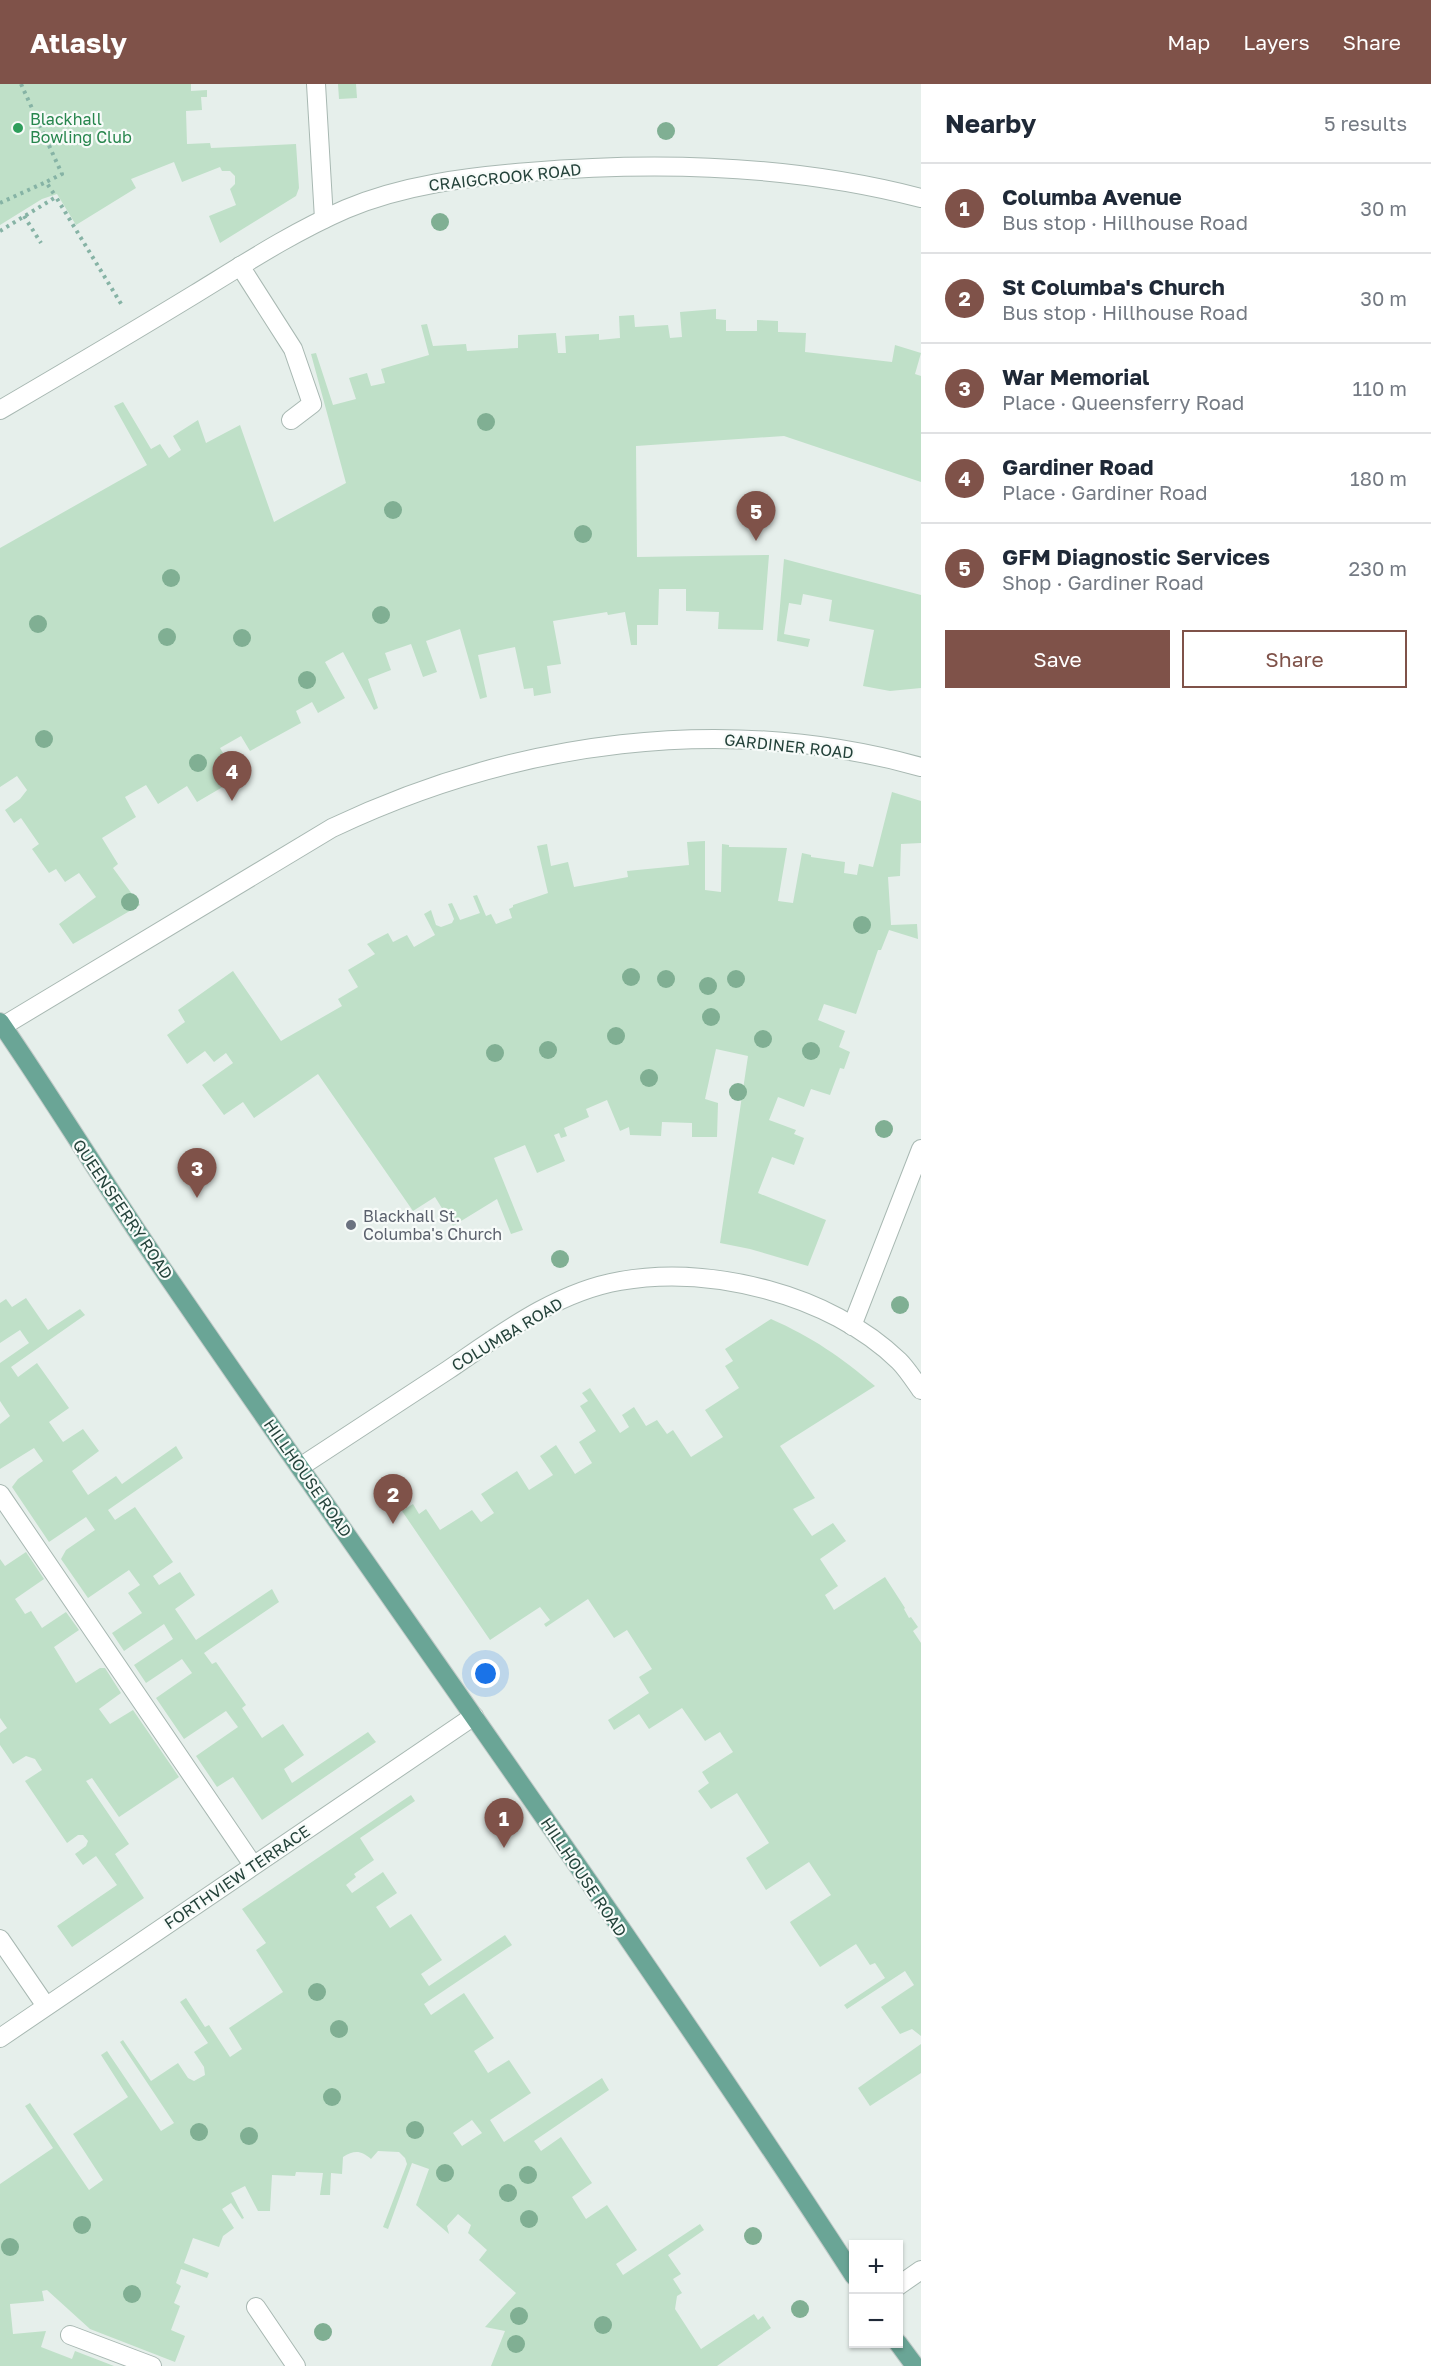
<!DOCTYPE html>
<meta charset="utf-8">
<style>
body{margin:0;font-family:"Golos Text",sans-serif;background:#f2f2f3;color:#1f2937}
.controls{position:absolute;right:18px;bottom:18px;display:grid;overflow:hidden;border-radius:0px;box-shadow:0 2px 4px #0004}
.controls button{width:54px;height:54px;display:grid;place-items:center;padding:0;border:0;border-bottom:2px solid #e0e1e3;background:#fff;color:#1f2937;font:30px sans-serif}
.you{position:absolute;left:486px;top:1590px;width:21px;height:21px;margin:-15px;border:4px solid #fff;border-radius:50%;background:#1a73e8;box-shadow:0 0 0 9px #1a73e833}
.badge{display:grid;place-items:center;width:39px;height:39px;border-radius:50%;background:#7f5249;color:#fff;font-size:20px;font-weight:700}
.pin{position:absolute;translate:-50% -50px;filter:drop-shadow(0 2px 3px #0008)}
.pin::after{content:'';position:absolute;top:32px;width:21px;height:18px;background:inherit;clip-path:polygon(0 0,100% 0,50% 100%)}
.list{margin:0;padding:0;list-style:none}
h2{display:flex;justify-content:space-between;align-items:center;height:78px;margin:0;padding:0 24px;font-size:26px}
h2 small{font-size:20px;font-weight:400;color:#747a83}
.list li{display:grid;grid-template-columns:39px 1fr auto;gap:18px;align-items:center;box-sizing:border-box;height:90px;padding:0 24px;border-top:2px solid #e0e1e3}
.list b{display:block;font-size:22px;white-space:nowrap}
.list p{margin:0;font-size:20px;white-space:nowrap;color:#747a83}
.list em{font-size:20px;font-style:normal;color:#747a83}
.actions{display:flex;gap:12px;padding:18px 24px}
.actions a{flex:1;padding:14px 0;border:2px solid #7f5249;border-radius:0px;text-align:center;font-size:21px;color:#7f5249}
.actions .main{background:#7f5249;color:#fff}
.map{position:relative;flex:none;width:921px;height:2282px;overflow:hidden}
header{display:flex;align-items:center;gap:36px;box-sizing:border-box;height:84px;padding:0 30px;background:#7f5249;color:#fff}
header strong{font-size:28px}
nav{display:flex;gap:33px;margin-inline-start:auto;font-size:21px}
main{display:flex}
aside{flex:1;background:#fff}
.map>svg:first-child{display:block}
.green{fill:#bfe0c8;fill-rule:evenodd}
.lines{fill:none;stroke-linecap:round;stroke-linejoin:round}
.minor-casing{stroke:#a8b8b2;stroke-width:20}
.major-casing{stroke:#c2cac8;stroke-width:20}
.path{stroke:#86b3a5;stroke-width:4;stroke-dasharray:3 4.5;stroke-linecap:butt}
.minor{stroke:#fff;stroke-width:18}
.major{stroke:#6aa596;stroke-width:18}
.tree{fill:#80af93}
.leisure-dot{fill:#2e9e5b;stroke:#f7fbf9;stroke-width:2}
.worship-dot{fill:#6b7280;stroke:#f7fbf9;stroke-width:2}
.labels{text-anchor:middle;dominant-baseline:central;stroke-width:4.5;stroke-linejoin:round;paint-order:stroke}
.leisure-label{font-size:16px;fill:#27864d;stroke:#f7fbf9;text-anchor:start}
.street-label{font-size:16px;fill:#24423a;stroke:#f7fbf9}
.worship-label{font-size:16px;fill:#5b616d;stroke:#f7fbf9;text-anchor:start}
</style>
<header>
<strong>Atlasly</strong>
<nav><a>Map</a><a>Layers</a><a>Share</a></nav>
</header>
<main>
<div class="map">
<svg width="921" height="2282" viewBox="0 0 921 2282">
<rect width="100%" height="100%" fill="#e6efeb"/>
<g class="green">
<polygon points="0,0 191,0 191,7 207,6 207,13 201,13 202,26 186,27 187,60 210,59 211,64 296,60 299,104 296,112 220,159 209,132 236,121 230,105 235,100 235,92 230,87 222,87 220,83 182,98 174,78 131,95 136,104 76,141 57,110 42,115 0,141"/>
<polygon points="338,0 356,0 357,14 339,15"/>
<polygon points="716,225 716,235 726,236 726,247 757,247 757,236 778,237 778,248 806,249 805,268 892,278 895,261 921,269 915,290 921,292 921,398 784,352 636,362 637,473 769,471 763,546 718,545 719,528 686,527 686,505 659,505 658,541 637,541 637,561 631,561 625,528 608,531 607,528 553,537 561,580 547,582 551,609 534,612 533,604 524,605 515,563 478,571 487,613 480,615 460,545 426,557 437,588 423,593 411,560 385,569 391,586 368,595 378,624 374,626 343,568 325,578 345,614 318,629 312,618 296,627 301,639 250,667 241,652 220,664 238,694 197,718 187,702 158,720 146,701 125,713 136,733 102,754 118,780 113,784 140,821 73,860 59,840 96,813 79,789 65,798 56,785 49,789 32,765 39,760 21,734 14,739 5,726 20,715 27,706 17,692 0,703 0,464 147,381 114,322 123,318 151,365 160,360 169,374 181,366 173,352 198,336 206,359 240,341 274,438 346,399 311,270 316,269 333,321 356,315 349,294 367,289 371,302 385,299 381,285 429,271 421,241 427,240 433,262 466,260 467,267 518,264 518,251 556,249 558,269 566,269 565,252 599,250 599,256 620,254 619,232 634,231 635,243 668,241 670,254 682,253 680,228"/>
<polygon points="784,475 921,511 921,604 890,607 863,602 874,546 829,537 832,516 803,510 801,521 789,519 784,550 810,555 808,563 777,557"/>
<polygon points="892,708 921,717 921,759 901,760 900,792 888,793 891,841 917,840 918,855 889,846 881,866 878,866 856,930 824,920 818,936 845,947 839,963 850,968 844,985 840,984 830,1011 811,1005 804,1023 778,1013 769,1036 796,1046 794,1050 804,1054 794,1081 772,1073 758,1109 826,1136 808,1182 750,1165 720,1159 748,972 716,965 705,1015 718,1019 717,1053 692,1053 692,1039 662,1038 661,1052 630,1051 629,1043 620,1047 607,1016 586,1025 589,1033 564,1044 567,1052 561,1054 559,1049 554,1051 565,1077 537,1089 525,1061 494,1074 523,1146 511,1150 497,1115 453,1142 435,1113 413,1127 318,990 254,1034 243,1018 224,1031 202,1001 233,979 226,969 214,978 205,967 187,980 167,951 185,938 178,926 233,887 281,957 342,922 338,915 358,903 348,886 375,870 367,860 388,849 393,858 407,851 414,863 435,851 424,830 431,826 436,841 441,843 452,839 454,835 448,820 452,819 460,836 480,829 473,812 477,811 486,832 491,830 496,840 512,834 509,825 513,823 513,821 548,809 537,762 547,760 551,782 568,778 574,803 628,793 627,787 689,781 687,758 705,757 705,806 721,808 722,760 729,761 729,763 787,764 778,817 793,819 802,769 811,771 811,773 845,778 844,789 857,791 859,780 873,783"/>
<polygon points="26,1214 48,1246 80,1225 85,1231 11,1283 18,1293 37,1279 69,1324 49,1338 63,1358 83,1345 99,1367 72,1387 88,1411 116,1392 122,1400 176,1362 183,1374 108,1426 115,1436 135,1423 173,1478 153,1492 159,1501 180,1488 195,1511 175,1525 196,1556 272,1505 279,1518 204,1569 212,1580 216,1578 246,1621 242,1624 262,1654 283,1640 304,1671 284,1685 292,1699 368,1648 376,1658 262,1736 233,1693 217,1703 196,1672 238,1643 226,1627 184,1655 156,1614 192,1589 182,1575 146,1599 134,1581 173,1555 164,1540 124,1567 112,1549 142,1529 128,1509 140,1501 129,1486 88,1514 61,1475 66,1466 95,1446 86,1433 49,1458 12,1403 18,1395 43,1377 34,1364 0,1385 0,1340 10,1332 0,1317 0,1279 29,1259 20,1246 0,1259 0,1219 6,1215 12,1223"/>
<path d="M771,1235C812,1253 841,1273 875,1302L780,1362L815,1414L793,1425L812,1452L833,1439L846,1457L820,1475L838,1502L825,1511L834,1526L885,1493L905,1524L904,1525L909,1534L911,1533L918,1543L913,1547L921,1559V1952L912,1945L900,1950L881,1923L914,1901L905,1887L847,1925L844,1921L885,1894L875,1879L870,1881L856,1860L820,1883L791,1840L790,1838L831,1811L809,1778L766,1806L746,1774L769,1759L737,1709L711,1725L698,1707L709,1699L702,1688L733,1668L720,1648L705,1657L682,1624L649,1645L639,1630L614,1646L608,1636L649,1609L639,1593L652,1585L627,1546L614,1554L588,1515L546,1543L544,1540L550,1536L540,1523L490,1556L402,1427L413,1420L419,1430L426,1425L440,1446L472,1426L481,1438L494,1429L481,1410L517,1387L529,1406L553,1391L540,1372L556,1361L575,1390L592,1379L579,1358L596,1347L580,1322L588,1317L582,1309L590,1304L620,1349L629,1343L622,1331L634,1323L646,1342L657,1336L667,1350L673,1346L691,1373L723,1353L705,1326L739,1304L725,1282L733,1277L725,1265Z"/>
<polygon points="26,1468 44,1495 15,1515 25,1530 31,1527 42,1544 66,1528 79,1546 54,1563 76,1599 100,1584 105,1584 121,1609 99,1625 110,1640 133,1626 179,1693 119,1733 92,1694 86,1697 129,1760 115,1770 144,1814 72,1863 57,1842 117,1801 96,1772 83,1781 75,1770 86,1762 88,1757 83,1751 78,1751 67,1759 25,1697 42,1686 35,1675 26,1672 13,1680 0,1661 0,1649 7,1644 0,1634 0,1475 5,1482"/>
<path d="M411,1711L415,1717L360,1754L374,1776L354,1790L356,1793L346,1801L352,1809L383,1788L397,1809L376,1823L390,1844L411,1830L442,1876L421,1890L429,1902L505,1851L512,1861L424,1920L431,1931L464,1909L494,1954L474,1967L488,1989L509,1976L531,2009L490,2036L504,2058L602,1994L609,2006L534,2057L541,2067L561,2053L592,2099L572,2113L586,2135L607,2121L637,2166L616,2180L623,2191L700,2140L704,2146L668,2171L681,2190L673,2195L682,2209L677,2212L675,2225L701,2265L754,2230L758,2236L763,2232L771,2244L717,2282H491L505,2247L485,2243L516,2209L479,2176L487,2166L468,2149L471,2141L458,2130L447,2142L449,2150L416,2121L429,2085L412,2079L388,2145L383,2143L407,2080L405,2074L399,2068L378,2067L371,2075C361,2066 354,2066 343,2073L342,2090L331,2089L330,2111H320L323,2089L296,2088L295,2092L272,2091L270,2127H258L245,2102L231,2109L244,2134L242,2135L231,2119L222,2125L234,2144L223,2152L219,2163L193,2154L184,2179L209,2189L207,2194L181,2185L176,2199L181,2202L174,2219L180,2222L171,2246L185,2252L175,2278L90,2245L47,2206L42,2207L44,2217L10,2220L13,2250L46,2247L41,2263L72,2275L75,2267L114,2282H0V2100L53,2064L25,2022L30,2019L89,2106L103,2096L73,2050L128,2013L101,1971L107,1967L161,2047L174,2039L120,1958L123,1956L151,1997L178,1979L188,1994L194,1997L205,1991L204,1983L194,1968L208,1959L180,1918L186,1914L205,1943L209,1941L230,1973L242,1965L229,1944L283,1908L256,1866L266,1859L242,1825ZM472,2036L482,2049L462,2062L453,2049Z"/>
<polygon points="921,1960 921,1989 870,2022 858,2004"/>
</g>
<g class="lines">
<defs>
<g id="minor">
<polyline points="316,0 324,135"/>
<polyline points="240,182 293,265 312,320 291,336"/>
<path d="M0,326C65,288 131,249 195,210C244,180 293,148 346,125C403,101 467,93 529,88C659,77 794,81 921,114"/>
<path d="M3,942L332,744C515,657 724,628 921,683"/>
<polyline points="852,1242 921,1065"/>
<path d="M300,1383C349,1351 399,1318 448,1286C501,1250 556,1208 620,1197C670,1188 720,1193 768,1206C816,1219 864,1243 899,1277C907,1285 914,1296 921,1306"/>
<polyline points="0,1410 253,1781"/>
<polyline points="0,1855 46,1922"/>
<polyline points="0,1954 474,1632"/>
<polyline points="898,2202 921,2186"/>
<polyline points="256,2223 296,2282"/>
<polyline points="70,2251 152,2282"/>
</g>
<g id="major">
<path d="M0,938C53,1015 102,1096 155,1174C387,1514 630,1846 854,2192"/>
<polyline points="898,2259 915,2282"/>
</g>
</defs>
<use href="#minor" class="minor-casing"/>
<use href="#major" class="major-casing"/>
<g class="path">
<polyline points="21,0 62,90 46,98 56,113"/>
<polyline points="0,119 46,98"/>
<polyline points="24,132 41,159"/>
<polyline points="0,147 56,113 123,223"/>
</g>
<use href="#minor" class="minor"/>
<use href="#major" class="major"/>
</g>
<g class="tree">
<circle cx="666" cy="47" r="9"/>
<circle cx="440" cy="138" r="9"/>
<circle cx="486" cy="338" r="9"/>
<circle cx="393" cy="426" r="9"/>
<circle cx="583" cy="450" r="9"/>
<circle cx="171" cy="494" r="9"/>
<circle cx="381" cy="531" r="9"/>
<circle cx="38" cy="540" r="9"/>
<circle cx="167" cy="553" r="9"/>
<circle cx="242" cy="554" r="9"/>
<circle cx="307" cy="596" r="9"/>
<circle cx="44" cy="655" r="9"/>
<circle cx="198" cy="679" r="9"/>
<circle cx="130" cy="818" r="9"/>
<circle cx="862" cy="841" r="9"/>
<circle cx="631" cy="893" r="9"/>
<circle cx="666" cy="895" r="9"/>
<circle cx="736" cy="895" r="9"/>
<circle cx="708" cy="902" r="9"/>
<circle cx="711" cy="933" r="9"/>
<circle cx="616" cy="952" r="9"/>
<circle cx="763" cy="955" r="9"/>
<circle cx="548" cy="966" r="9"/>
<circle cx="811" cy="967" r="9"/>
<circle cx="495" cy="969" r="9"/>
<circle cx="649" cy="994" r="9"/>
<circle cx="738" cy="1008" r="9"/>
<circle cx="884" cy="1045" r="9"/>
<circle cx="560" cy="1175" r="9"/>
<circle cx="900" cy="1221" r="9"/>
<circle cx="317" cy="1908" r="9"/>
<circle cx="339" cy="1945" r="9"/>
<circle cx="332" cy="2013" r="9"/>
<circle cx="415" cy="2046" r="9"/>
<circle cx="199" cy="2048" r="9"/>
<circle cx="249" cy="2052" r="9"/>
<circle cx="445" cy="2089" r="9"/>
<circle cx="528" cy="2091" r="9"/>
<circle cx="508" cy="2109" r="9"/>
<circle cx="529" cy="2135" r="9"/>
<circle cx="82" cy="2141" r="9"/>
<circle cx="753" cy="2152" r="9"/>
<circle cx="10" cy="2163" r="9"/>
<circle cx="132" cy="2210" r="9"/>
<circle cx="800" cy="2225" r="9"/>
<circle cx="519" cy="2232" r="9"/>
<circle cx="603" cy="2241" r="9"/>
<circle cx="323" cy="2248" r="9"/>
<circle cx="516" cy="2260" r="9"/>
</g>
<circle class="leisure-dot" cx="18" cy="44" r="6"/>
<circle class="worship-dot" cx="351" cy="1141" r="6"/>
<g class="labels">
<g class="leisure-label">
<text x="30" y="35">Blackhall<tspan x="30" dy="18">Bowling Club</tspan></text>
</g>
<g class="street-label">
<text transform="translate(505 93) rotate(-6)">CRAIGCROOK ROAD</text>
<text transform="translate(789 662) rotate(6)">GARDINER ROAD</text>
<text transform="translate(123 1125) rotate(56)">QUEENSFERRY ROAD</text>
<text transform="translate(507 1250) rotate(-31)">COLUMBA ROAD</text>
<text transform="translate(308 1394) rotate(55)">HILLHOUSE ROAD</text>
<text transform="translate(237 1793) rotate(-34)">FORTHVIEW TERRACE</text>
<text transform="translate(584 1793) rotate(56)">HILLHOUSE ROAD</text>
</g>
<g class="worship-label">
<text x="363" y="1132">Blackhall St.<tspan x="363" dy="18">Columba's Church</tspan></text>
</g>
</g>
</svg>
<div class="controls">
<button>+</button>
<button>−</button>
</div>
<div class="you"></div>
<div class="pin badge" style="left:504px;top:1764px">1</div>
<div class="pin badge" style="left:393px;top:1440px">2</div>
<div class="pin badge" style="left:197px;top:1114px">3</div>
<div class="pin badge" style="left:232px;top:717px">4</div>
<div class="pin badge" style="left:756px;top:457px">5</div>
</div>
<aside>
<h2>Nearby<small>5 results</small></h2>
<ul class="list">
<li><span class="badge">1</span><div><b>Columba Avenue</b><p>Bus stop · Hillhouse Road</p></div><em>30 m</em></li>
<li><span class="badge">2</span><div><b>St Columba's Church</b><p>Bus stop · Hillhouse Road</p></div><em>30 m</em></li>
<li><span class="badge">3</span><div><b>War Memorial</b><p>Place · Queensferry Road</p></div><em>110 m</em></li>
<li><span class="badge">4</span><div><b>Gardiner Road</b><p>Place · Gardiner Road</p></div><em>180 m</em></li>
<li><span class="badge">5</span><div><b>GFM Diagnostic Services</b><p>Shop · Gardiner Road</p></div><em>230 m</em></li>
</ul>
<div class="actions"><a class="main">Save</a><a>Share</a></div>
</aside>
</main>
